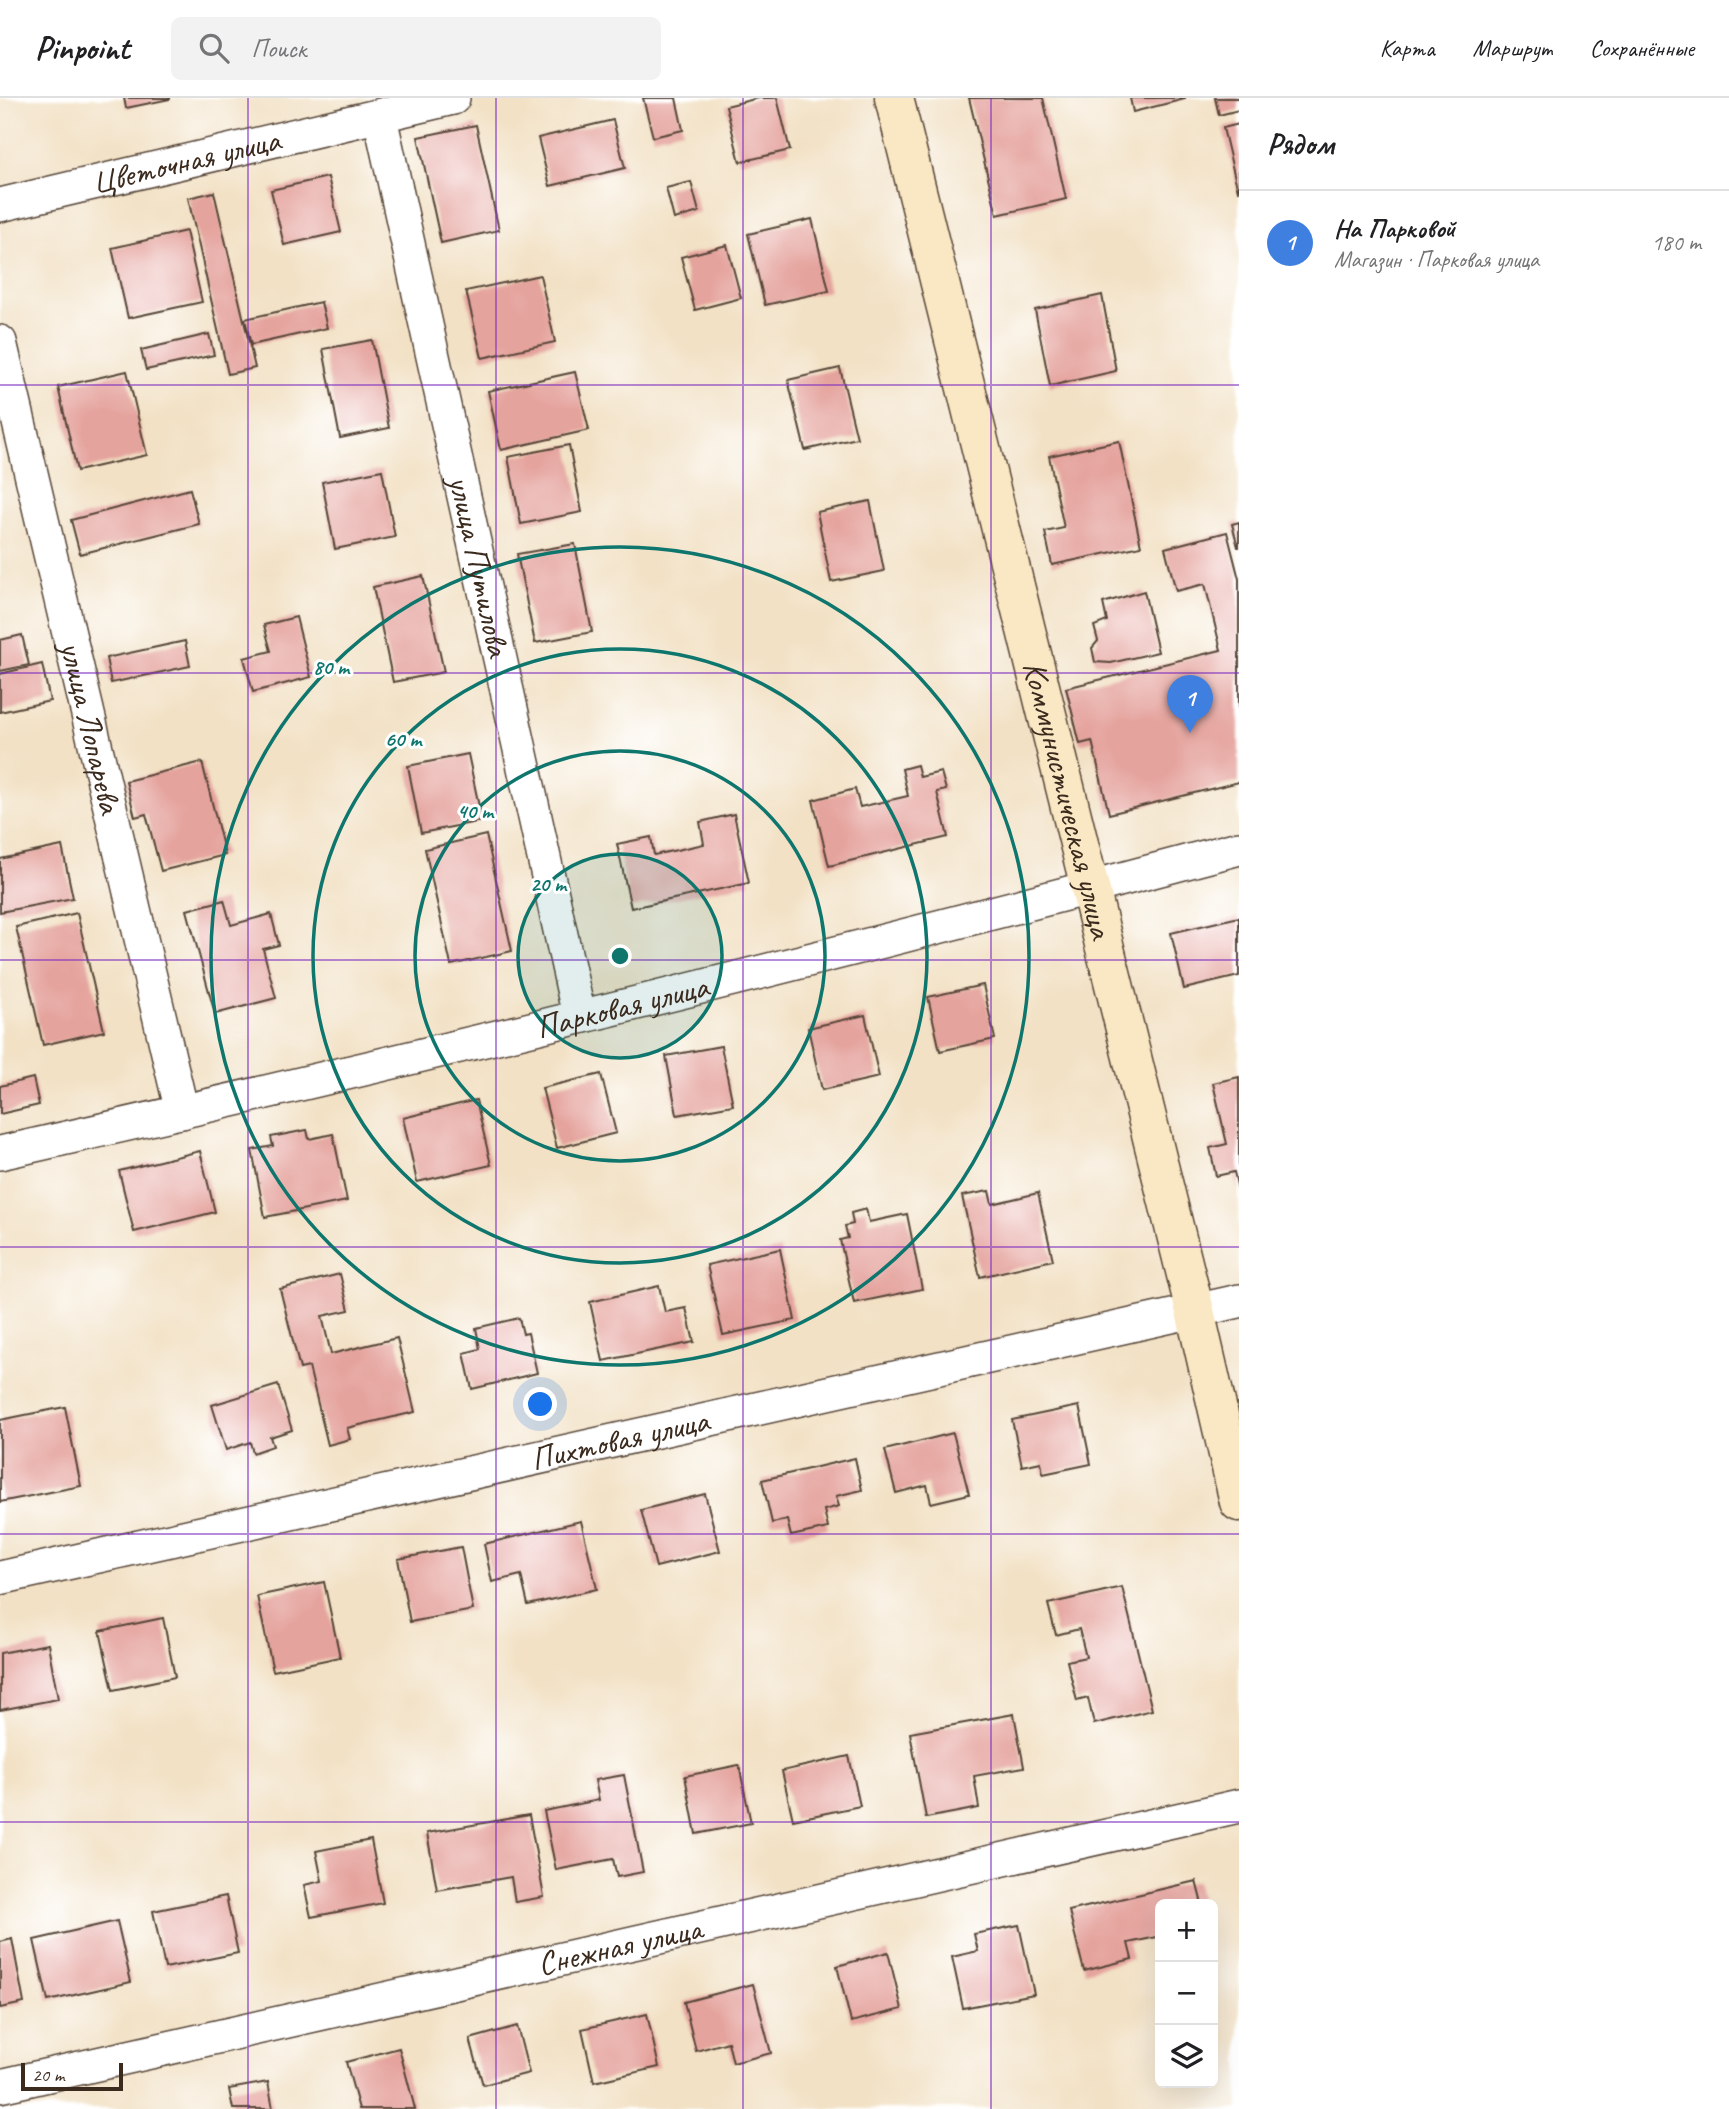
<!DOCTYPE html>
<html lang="ru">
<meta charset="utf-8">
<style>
body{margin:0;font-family:Caveat,sans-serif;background:#f2f2f2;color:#202124}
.controls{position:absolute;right:21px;bottom:21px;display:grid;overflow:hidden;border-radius:10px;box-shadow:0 7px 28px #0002}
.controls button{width:63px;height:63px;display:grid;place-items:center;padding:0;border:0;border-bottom:2px solid #e0e0e0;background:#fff;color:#202124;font:35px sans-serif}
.scale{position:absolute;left:21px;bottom:18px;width:102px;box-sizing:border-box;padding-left:7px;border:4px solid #3b2a1e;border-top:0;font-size:19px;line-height:24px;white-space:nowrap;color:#3b2a1e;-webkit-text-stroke:5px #fff;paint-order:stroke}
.you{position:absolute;left:541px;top:1307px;width:24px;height:24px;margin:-18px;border:5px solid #fff;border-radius:50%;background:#1a73e8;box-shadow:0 0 0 10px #1a73e833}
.badge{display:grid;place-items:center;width:46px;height:46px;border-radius:50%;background:#d93025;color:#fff;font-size:23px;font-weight:700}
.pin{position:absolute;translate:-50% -58px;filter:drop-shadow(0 2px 4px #0008)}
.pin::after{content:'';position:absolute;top:37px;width:24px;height:21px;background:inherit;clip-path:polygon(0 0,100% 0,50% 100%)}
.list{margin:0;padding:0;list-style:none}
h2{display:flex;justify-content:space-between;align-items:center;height:91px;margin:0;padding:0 28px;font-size:30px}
h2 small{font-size:23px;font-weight:400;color:#757577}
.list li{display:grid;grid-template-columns:46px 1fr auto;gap:21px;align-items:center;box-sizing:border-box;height:105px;padding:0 28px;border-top:2px solid #e0e0e0}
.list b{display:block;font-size:26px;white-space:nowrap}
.list p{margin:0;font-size:23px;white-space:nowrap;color:#757577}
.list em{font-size:23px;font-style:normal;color:#757577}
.icon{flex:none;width:38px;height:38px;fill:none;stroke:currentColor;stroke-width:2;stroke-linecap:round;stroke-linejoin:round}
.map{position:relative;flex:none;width:1239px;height:2011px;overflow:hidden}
header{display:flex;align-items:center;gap:42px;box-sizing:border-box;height:98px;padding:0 35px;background:#fff;border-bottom:2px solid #e0e0e0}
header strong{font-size:33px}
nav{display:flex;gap:38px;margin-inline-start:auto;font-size:24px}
.search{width:490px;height:63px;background:#f2f2f2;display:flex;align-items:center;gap:18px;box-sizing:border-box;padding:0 24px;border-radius:10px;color:#757577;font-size:26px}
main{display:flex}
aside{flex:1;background:#fff}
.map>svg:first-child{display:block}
.building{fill:#e5a39d}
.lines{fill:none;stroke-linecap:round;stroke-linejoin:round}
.street-casing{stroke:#564537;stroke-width:36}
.secondary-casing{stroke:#564537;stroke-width:41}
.street{stroke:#fff;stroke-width:33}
.secondary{stroke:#fae7c3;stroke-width:38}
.grid{fill:none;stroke:#7b2cbf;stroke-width:2;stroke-opacity:0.55}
.ring{fill:none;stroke:#0f766e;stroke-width:3.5}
.labels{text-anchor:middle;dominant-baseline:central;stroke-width:6;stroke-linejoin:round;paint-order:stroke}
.street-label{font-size:33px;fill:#3b2a1e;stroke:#fff}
.centre{fill:#0f766e;stroke:#fff;stroke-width:3.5}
.ring-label{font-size:21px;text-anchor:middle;font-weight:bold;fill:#0f766e;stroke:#fff;stroke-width:6;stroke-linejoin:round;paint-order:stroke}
</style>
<header>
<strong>Pinpoint</strong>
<div class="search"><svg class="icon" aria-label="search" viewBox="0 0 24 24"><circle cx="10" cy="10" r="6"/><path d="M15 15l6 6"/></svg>Поиск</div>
<nav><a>Карта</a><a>Маршрут</a><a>Сохранённые</a></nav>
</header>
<main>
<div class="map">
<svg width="1239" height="2011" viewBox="0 0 1239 2011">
<rect width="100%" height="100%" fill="#fff"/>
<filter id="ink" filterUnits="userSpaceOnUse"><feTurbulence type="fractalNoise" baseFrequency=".0143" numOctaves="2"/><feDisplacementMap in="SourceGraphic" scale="14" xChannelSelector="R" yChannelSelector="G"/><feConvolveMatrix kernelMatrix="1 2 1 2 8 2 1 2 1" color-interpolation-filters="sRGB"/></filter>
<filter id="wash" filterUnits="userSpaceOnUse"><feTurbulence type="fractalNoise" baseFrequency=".00686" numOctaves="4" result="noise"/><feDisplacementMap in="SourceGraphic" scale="28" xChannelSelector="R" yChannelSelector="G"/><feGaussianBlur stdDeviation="1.57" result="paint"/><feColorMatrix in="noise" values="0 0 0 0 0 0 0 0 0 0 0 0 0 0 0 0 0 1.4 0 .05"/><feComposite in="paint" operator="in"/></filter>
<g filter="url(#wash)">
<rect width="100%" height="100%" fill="#f2e1c5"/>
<g id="blocks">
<g class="building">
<polygon points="124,0 170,0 170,1 126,10"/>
<polygon points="643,0 676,0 683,32 653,39"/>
<polygon points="759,0 777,0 790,52 740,64 726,8"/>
<polygon points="969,0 1043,0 1066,101 997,117"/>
<polygon points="1130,0 1185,0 1185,1 1133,14"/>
<polygon points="1215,0 1239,0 1239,12 1219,17"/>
<polygon points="613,22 625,70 550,88 538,40"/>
<polygon points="1239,26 1239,93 1238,93 1223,30"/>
<polygon points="476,27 499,132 441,145 418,39"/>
<polygon points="328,79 341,134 284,147 271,92"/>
<polygon points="691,84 699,114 674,121 666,90"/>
<polygon points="214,94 255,270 228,276 188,100"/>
<polygon points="812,121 829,193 765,207 748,136"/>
<polygon points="186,133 202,204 128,220 112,150"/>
<polygon points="727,147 741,200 695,212 681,159"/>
<polygon points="540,177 555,244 482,260 466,193"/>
<polygon points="1102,197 1116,273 1050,288 1035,212"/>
<polygon points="321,204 327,230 251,247 245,221"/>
<polygon points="209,236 214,257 146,272 141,252"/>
<polygon points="372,242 389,330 340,340 323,251"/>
<polygon points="840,270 857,340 805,352 788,282"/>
<polygon points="127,273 147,357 77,373 58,289"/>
<polygon points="575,274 589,332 501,352 488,293"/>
<polygon points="1119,343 1141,448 1052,467 1045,434 1064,430 1049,358"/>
<polygon points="569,347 582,414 521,426 508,359"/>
<polygon points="382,372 395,439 335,451 322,384"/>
<polygon points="190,391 199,426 80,456 71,422"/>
<polygon points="870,403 884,473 831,484 817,414"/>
<polygon points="1239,424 1239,449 1238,449 1232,426"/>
<polygon points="1227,434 1239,481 1239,684 1109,716 1092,643 1080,646 1066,590 1221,552 1205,486 1176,493 1165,450"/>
<polygon points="575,446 592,534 535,545 517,456"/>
<polygon points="423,478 444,574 393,584 373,489"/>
<polygon points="1144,493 1158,554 1111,565 1095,564 1092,550 1098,543 1094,528 1107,523 1103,505"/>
<polygon points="296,519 311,579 253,594 244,560 271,553 264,527"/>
<polygon points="22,537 29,567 0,573 0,542"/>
<polygon points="185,543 190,568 111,585 106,560"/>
<polygon points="42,566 50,603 0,614 0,576"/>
<polygon points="468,656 482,723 421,735 408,668"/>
<polygon points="202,664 225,757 161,773 146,716 135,719 126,683"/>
<polygon points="917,667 920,679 941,674 946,692 937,694 948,739 829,768 813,702 855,691 860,709 908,698 902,671"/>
<polygon points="734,716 749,785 631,810 617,746 651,739 654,757 704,746 700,724"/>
<polygon points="486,737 512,853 451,867 425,751"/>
<polygon points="62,748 73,800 0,814 0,761"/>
<polygon points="224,802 231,827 271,816 279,847 263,851 276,900 215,916 187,812"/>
<polygon points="77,815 104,933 43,947 16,829"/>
<polygon points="1239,819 1239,878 1184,891 1171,835"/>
<polygon points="983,887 995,941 940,953 928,899"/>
<polygon points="865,917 879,979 822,992 808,930"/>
<polygon points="721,948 733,1007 677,1017 666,958"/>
<polygon points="601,976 616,1035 557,1050 542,990"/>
<polygon points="1239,979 1239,1091 1238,1091 1234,1074 1216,1078 1210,1050 1227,1046 1213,985"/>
<polygon points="33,980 39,1007 0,1016 0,988"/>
<polygon points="476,1002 491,1067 417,1084 403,1020"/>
<polygon points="307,1032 309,1041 333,1036 347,1103 265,1119 252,1052 273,1048 271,1039"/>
<polygon points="200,1053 215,1114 134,1134 119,1073"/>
<polygon points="989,1093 992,1106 1038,1095 1053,1162 980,1179 962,1098"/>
<polygon points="866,1111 869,1124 907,1116 922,1191 854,1205 840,1142 848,1140 845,1128 853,1126 851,1115"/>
<polygon points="780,1151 795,1222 723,1237 707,1167"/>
<polygon points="340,1176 349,1212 322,1218 331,1256 397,1240 415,1314 347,1330 350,1341 328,1347 309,1269 300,1271 280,1191"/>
<polygon points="659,1188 665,1214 686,1210 694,1244 603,1263 590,1204"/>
<polygon points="519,1220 523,1236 528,1235 537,1275 472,1291 464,1255 480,1251 476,1230"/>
<polygon points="278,1287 292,1332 270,1339 273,1348 253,1355 250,1344 226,1352 212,1307"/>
<polygon points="1079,1308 1091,1366 1043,1376 1041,1364 1022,1368 1012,1322"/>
<polygon points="65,1309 81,1388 0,1404 0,1322"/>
<polygon points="953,1335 969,1396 931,1405 927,1387 896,1395 885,1352"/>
<polygon points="855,1360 862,1392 836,1398 839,1408 824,1412 828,1430 791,1438 787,1422 772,1425 762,1382"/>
<polygon points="705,1396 720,1453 656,1469 641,1412"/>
<polygon points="581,1423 597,1491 528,1507 521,1477 492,1484 484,1446"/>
<polygon points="461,1449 473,1512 410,1524 398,1461"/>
<polygon points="324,1484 340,1559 273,1573 257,1498"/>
<polygon points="1122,1489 1152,1612 1094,1626 1088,1600 1077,1603 1067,1563 1086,1559 1079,1531 1056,1537 1048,1506"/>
<polygon points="163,1520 175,1579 113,1592 100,1533"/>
<polygon points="48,1546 58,1601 0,1612 0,1555"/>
<polygon points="1014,1616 1024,1669 974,1678 979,1710 926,1720 910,1635"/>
<polygon points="849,1658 860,1708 793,1722 782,1673"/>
<polygon points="739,1667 751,1725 696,1736 685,1678"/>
<polygon points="624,1677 643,1774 617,1779 613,1761 556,1772 544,1713 599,1702 595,1682"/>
<polygon points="529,1717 544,1799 515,1804 511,1779 437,1792 427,1735"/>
<polygon points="371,1742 383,1805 311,1819 304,1787 322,1783 316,1753"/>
<polygon points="1196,1783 1202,1806 1160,1806 1160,1847 1157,1839 1128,1845 1132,1861 1084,1873 1069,1813"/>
<polygon points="226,1798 238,1855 165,1870 153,1813"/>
<polygon points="117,1823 131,1884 48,1903 34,1842"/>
<polygon points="1019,1827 1034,1896 963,1910 952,1859 978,1853 974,1836"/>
<polygon points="12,1841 24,1905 0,1910 0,1844"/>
<polygon points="888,1854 902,1911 851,1924 837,1868"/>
<polygon points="753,1886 771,1955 733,1965 728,1944 696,1953 684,1904"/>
<polygon points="647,1916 659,1969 594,1984 582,1931"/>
<polygon points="517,1928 529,1975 483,1987 470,1941"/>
<polygon points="399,1950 415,2011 359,2011 346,1964"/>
<polygon points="268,1984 273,2011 233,2011 229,1991"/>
</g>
</g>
</g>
<g filter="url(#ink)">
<use href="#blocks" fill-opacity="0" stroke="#564537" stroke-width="2"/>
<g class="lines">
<defs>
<g id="street">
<path id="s1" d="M380,19L579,918"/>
<path id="s2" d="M0,107L453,0"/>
<path id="s3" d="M0,244L182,1014"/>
<path id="s4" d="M0,1055C415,962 828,860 1239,750"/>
<path id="s5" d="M0,1480L1239,1203"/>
<path id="s6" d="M0,1988L1239,1708"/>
</g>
<g id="secondary">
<path id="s7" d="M894,0L1195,1213L1239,1404"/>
</g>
</defs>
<use href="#street" class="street-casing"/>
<use href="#secondary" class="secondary-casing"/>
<use href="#street" class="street"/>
<use href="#secondary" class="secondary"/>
</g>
</g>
<path class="grid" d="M248,0V2011M496,0V2011M743,0V2011M991,0V2011M0,287H1239M0,575H1239M0,862H1239M0,1149H1239M0,1436H1239M0,1724H1239"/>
<circle cx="620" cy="858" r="102" fill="#0f766e" fill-opacity=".12"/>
<g class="ring">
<circle cx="620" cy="858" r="102"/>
<circle cx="620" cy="858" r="205"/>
<circle cx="620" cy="858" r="307"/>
<circle cx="620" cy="858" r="409"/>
</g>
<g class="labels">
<g class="street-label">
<text stroke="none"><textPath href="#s2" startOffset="191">Цветочная улица</textPath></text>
<text stroke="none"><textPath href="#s1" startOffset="460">улица Путилова</textPath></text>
<text stroke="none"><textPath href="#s3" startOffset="396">улица Лопарева</textPath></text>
<text stroke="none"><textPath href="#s7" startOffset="723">Коммунистическая улица</textPath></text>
<text stroke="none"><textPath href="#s4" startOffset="639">Парковая улица</textPath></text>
<text stroke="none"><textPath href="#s5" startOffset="635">Пихтовая улица</textPath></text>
<text stroke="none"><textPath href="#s6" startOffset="635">Снежная улица</textPath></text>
</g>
</g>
<circle cx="620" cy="858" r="10" class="centre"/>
<g class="ring-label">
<text x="331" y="576">80 m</text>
<text x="403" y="648">60 m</text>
<text x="475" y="720">40 m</text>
<text x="548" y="793">20 m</text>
</g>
</svg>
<div class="controls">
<button>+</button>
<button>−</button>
<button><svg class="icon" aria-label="layers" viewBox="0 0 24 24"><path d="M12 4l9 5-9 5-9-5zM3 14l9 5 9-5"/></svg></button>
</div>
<div class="scale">20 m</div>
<div class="you"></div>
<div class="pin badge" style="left:1190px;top:635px;background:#3f7fe0">1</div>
</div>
<aside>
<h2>Рядом<small></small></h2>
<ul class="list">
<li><span class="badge" style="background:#3f7fe0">1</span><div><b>На Парковой</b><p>Магазин · Парковая улица</p></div><em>180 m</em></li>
</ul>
</aside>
</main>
